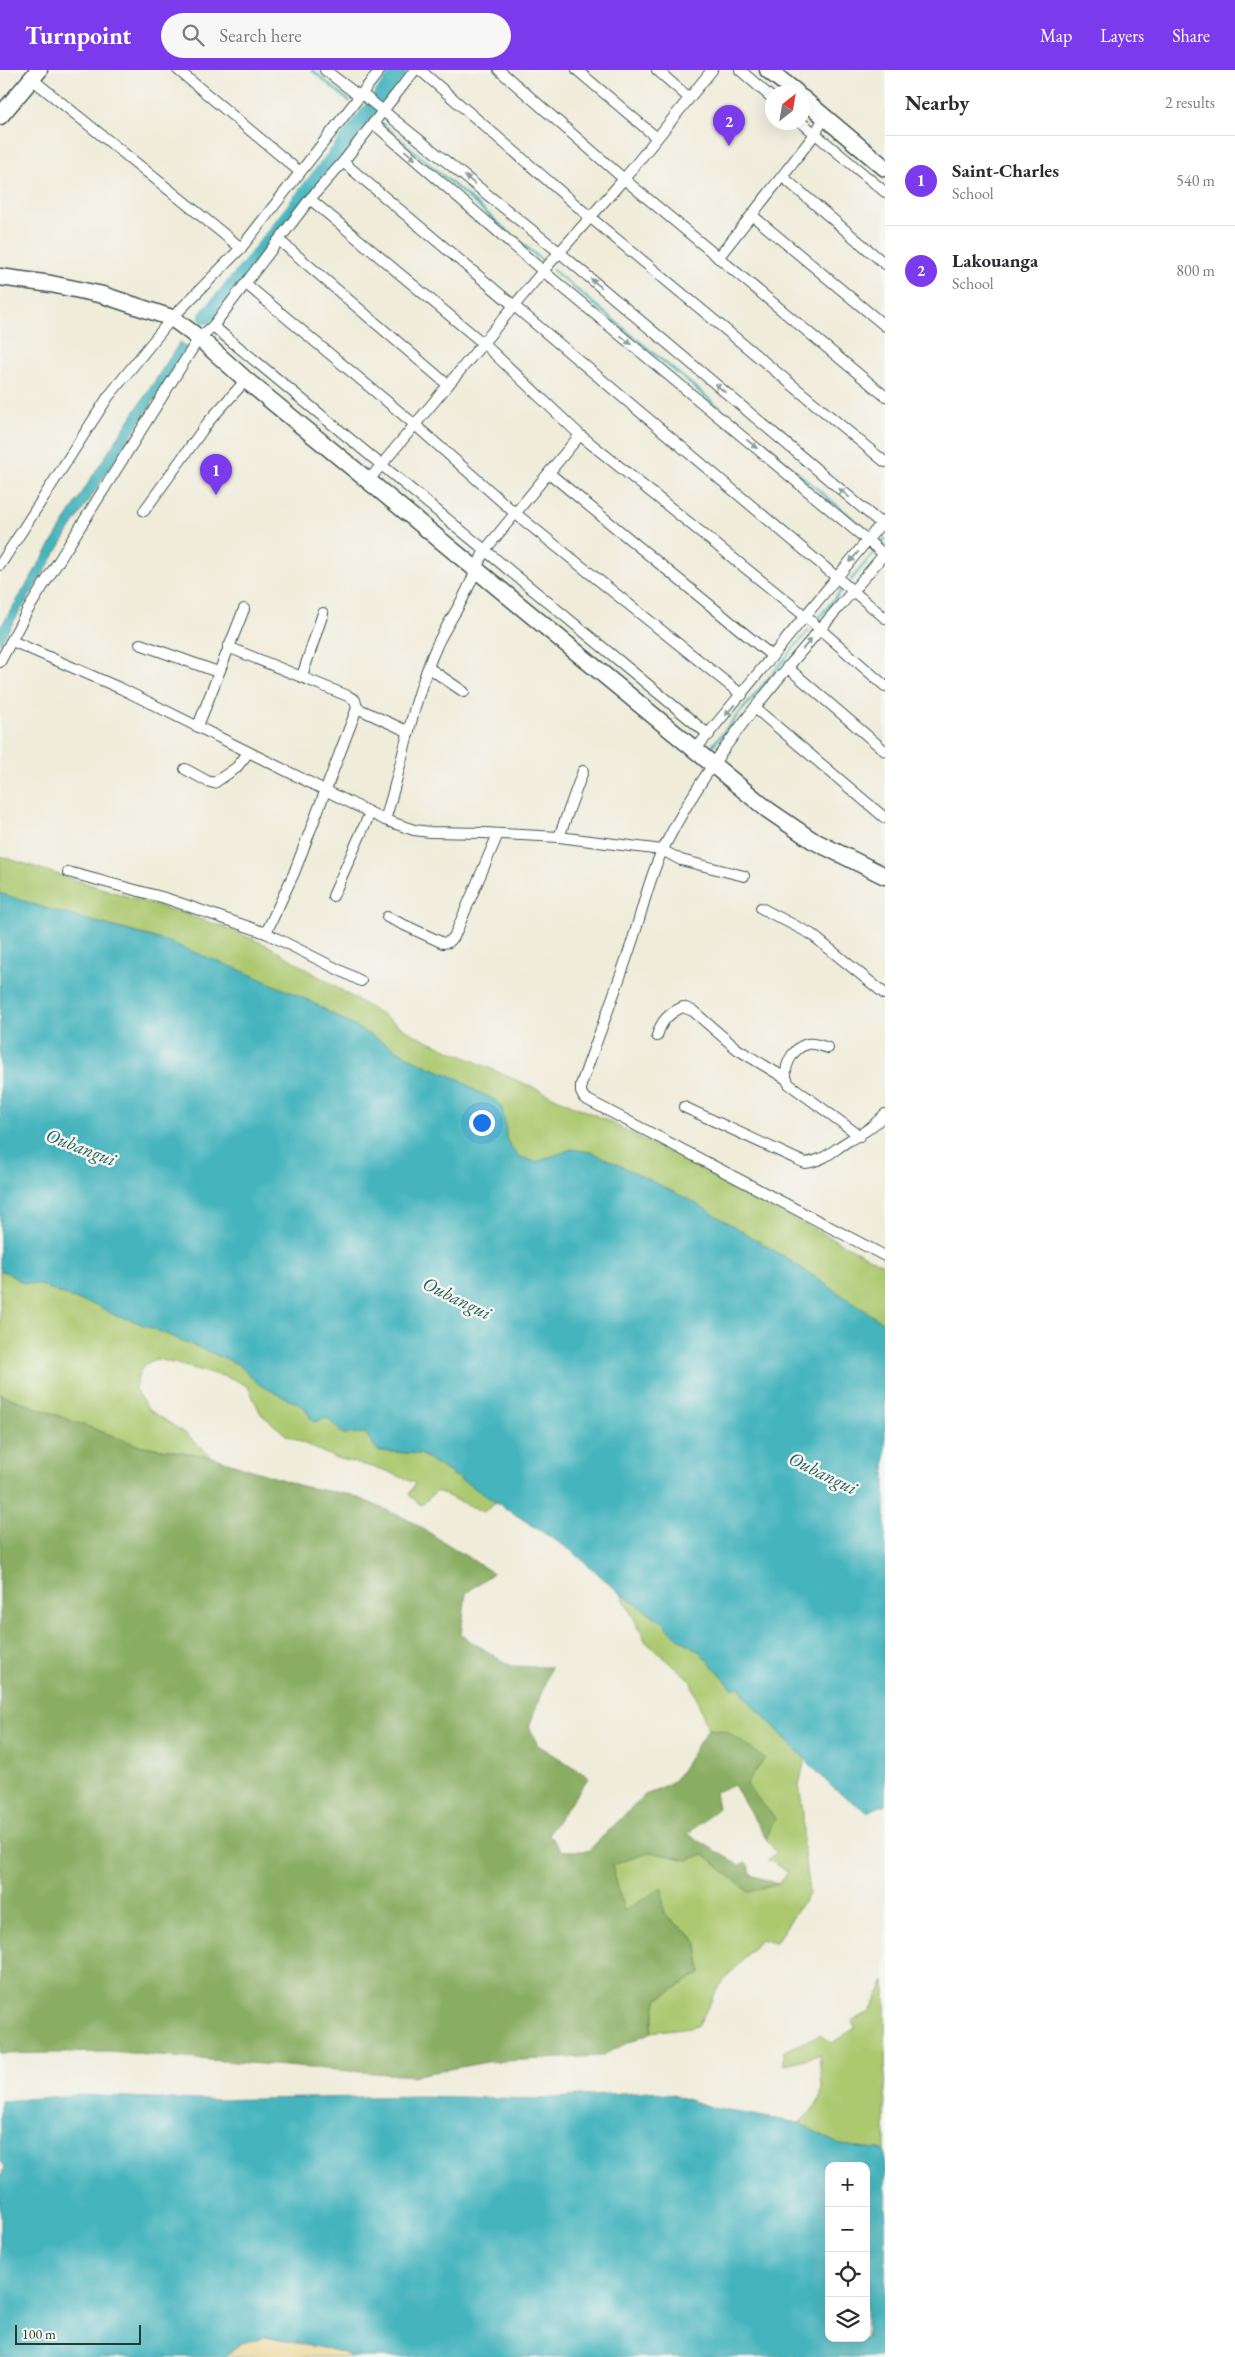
<!DOCTYPE html>
<meta charset="utf-8">
<style>
body{margin:0;font-family:"EB Garamond",serif;background:#f7f7f7;color:#2b2b33}
.controls{position:absolute;right:15px;bottom:15px;display:grid;overflow:hidden;border-radius:10px;box-shadow:0 5px 20px #0002}
.controls button{width:45px;height:45px;display:grid;place-items:center;padding:0;border:0;border-bottom:1px solid #e1e1e2;background:#fff;color:#2b2b33;font:25px sans-serif}
.compass{position:absolute;left:765px;top:15px;width:45px;height:45px;border-radius:50%;background:#fff;box-shadow:0 5px 20px #0002;rotate:31deg}
.scale{position:absolute;left:15px;bottom:12px;width:126px;box-sizing:border-box;padding-left:5px;border:2px solid #1f3d34;border-top:0;font-size:14px;line-height:18px;white-space:nowrap;color:#1f3d34;-webkit-text-stroke:4px #f6f6f2;paint-order:stroke}
.you{position:absolute;left:481px;top:1052px;width:18px;height:18px;margin:-12px;border:4px solid #fff;border-radius:50%;background:#1a73e8;box-shadow:0 0 0 8px #1a73e833}
.badge{display:grid;place-items:center;width:32px;height:32px;border-radius:50%;background:#7c3aed;color:#fff;font-size:16px;font-weight:700}
.pin{position:absolute;translate:-50% -41px;filter:drop-shadow(0 1px 2px #0008)}
.pin::after{content:'';position:absolute;top:26px;width:18px;height:15px;background:inherit;clip-path:polygon(0 0,100% 0,50% 100%)}
.list{margin:0;padding:0;list-style:none}
h2{display:flex;justify-content:space-between;align-items:center;height:65px;margin:0;padding:0 20px;font-size:21px}
h2 small{font-size:16px;font-weight:400;color:#7c7c81}
.list li{display:grid;grid-template-columns:32px 1fr auto;gap:15px;align-items:center;box-sizing:border-box;height:90px;padding:0 20px;border-top:1px solid #e1e1e2}
.list b{display:block;font-size:19px;white-space:nowrap}
.list p{margin:0;font-size:16px;white-space:nowrap;color:#7c7c81}
.list em{font-size:16px;font-style:normal;color:#7c7c81}
.icon{flex:none;width:28px;height:28px;fill:none;stroke:currentColor;stroke-width:2;stroke-linecap:round;stroke-linejoin:round}
.map{position:relative;flex:none;width:885px;height:2287px;overflow:hidden}
header{display:flex;align-items:center;gap:30px;box-sizing:border-box;height:70px;padding:0 25px;background:#7c3aed;color:#fff}
header strong{font-size:24px}
nav{display:flex;gap:28px;margin-inline-start:auto;font-size:18px}
.search{width:350px;height:45px;background:#f7f7f7;display:flex;align-items:center;gap:12px;box-sizing:border-box;padding:0 18px;border-radius:28px;color:#7c7c81;font-size:19px}
main{display:flex}
aside{flex:1;background:#fff}
.map>svg:first-child{display:block}
.green{fill:#acc970;stroke:#668352}
.forest{fill:#89ad62;stroke:#54754b}
.sand{fill:#eeda9e;stroke:#868c69}
.water{fill:#44b4bd;stroke:#327878;fill-rule:evenodd}
.lines{fill:none;stroke-linecap:round;stroke-linejoin:round}
.stream{stroke:#44b4bd;stroke-width:2.5}
.river{stroke:#44b4bd;stroke-width:15}
.minor-casing{stroke:#3e574d;stroke-width:12}
.primary-casing{stroke:#3e574d;stroke-width:19}
.minor{stroke:#fff;stroke-width:10}
.primary{stroke:#fff;stroke-width:16}
.oneway{fill:#8f9e9a}
.labels{text-anchor:middle;dominant-baseline:central;stroke-width:5;stroke-linejoin:round;paint-order:stroke}
.water-label{font-size:19px;font-style:italic;fill:#2a615d;stroke:#f6f6f2}
</style>
<header>
<strong>Turnpoint</strong>
<div class="search"><svg class="icon" aria-label="search" viewBox="0 0 24 24"><circle cx="10" cy="10" r="6"/><path d="M15 15l6 6"/></svg>Search here</div>
<nav><a>Map</a><a>Layers</a><a>Share</a></nav>
</header>
<main>
<div class="map">
<svg width="885" height="2287" viewBox="0 0 885 2287">
<rect width="100%" height="100%" fill="#f6f6f2"/>
<filter id="ink" filterUnits="userSpaceOnUse"><feTurbulence type="fractalNoise" baseFrequency=".02" numOctaves="2"/><feDisplacementMap in="SourceGraphic" scale="10" xChannelSelector="R" yChannelSelector="G"/><feConvolveMatrix kernelMatrix="1 2 1 2 8 2 1 2 1" color-interpolation-filters="sRGB"/></filter>
<filter id="wash" filterUnits="userSpaceOnUse"><feTurbulence type="fractalNoise" baseFrequency=".0096" numOctaves="4" result="noise"/><feDisplacementMap in="SourceGraphic" scale="20" xChannelSelector="R" yChannelSelector="G"/><feGaussianBlur stdDeviation="1.12" result="paint"/><feColorMatrix in="noise" values="0 0 0 0 0 0 0 0 0 0 0 0 0 0 0 0 0 1.4 0 .05"/><feComposite in="paint" operator="in"/></filter>
<g filter="url(#wash)">
<rect width="100%" height="100%" fill="#f0ecda"/>
<g class="green">
<polygon points="0,786 221,856 269,876 413,964 606,1050 885,1196 885,1254 783,1186 692,1131 609,1090 572,1079 536,1092 518,1086 506,1069 504,1051 494,1029 476,1021 461,1010 420,993 308,930 240,900 150,866 51,840 0,823"/>
<path d="M0,1201L6,1202L21,1212L40,1215L80,1231L97,1235L116,1246L132,1250L238,1294L260,1315L304,1337L313,1351L327,1348L343,1364L365,1363L378,1381L420,1384L497,1432L483,1442L437,1421L421,1435L409,1425L415,1413L384,1400L333,1387L286,1365L261,1344L248,1317L234,1309L157,1289C141,1293 138,1303 135,1319L148,1339L185,1363L212,1387L137,1375L0,1324Z"/>
<polygon points="621,1524 660,1550 677,1567 700,1582 732,1618 741,1617 745,1627 805,1689 799,1715 803,1741 803,1776 809,1823 775,1873 760,1869 718,1918 698,1956 651,1962 657,1930 701,1902 696,1870 664,1844 624,1841 612,1795 651,1782 688,1790 704,1784 749,1822 779,1814 788,1801 768,1790 776,1782 766,1769 775,1748 746,1715 726,1661 708,1659 690,1610 646,1572"/>
<path d="M885,1911V2080L840,2075L799,2053C829,2025 822,2024 819,1985L784,1995V1981L820,1965L832,1973L855,1958L853,1950L870,1942Z"/>
</g>
<polygon class="forest" points="0,1324 137,1375 212,1387 305,1417 352,1425 409,1450 493,1503 466,1523 461,1565 511,1596 551,1597 529,1657 538,1675 589,1707 548,1764 562,1781 588,1781 645,1725 674,1711 708,1659 726,1661 765,1688 746,1715 775,1748 766,1769 734,1715 715,1722 718,1738 688,1764 739,1795 747,1792 751,1805 779,1814 748,1822 704,1784 688,1790 651,1782 612,1795 624,1841 662,1818 664,1844 696,1870 701,1902 657,1930 651,1962 601,1986 487,1992 412,2006 109,1982 0,1984"/>
<polygon class="sand" points="265,2267 343,2282 351,2287 224,2287 241,2273"/>
<g class="water">
<polygon points="180,272 188,278 71,458 0,574 0,558 90,410"/>
<polygon points="0,823 51,840 169,872 240,900 308,930 420,993 461,1010 476,1021 494,1029 502,1038 506,1060 506,1069 518,1086 536,1092 572,1079 591,1082 609,1090 692,1131 783,1186 885,1254 885,1736 881,1736 867,1742 833,1718 745,1627 741,1617 732,1618 700,1582 677,1567 660,1550 621,1524 572,1481 421,1384 378,1381 365,1363 343,1364 327,1348 313,1352 304,1337 260,1315 238,1294 132,1250 116,1246 97,1235 80,1231 40,1215 21,1212 6,1202 0,1201"/>
<path d="M649,2021L673,2025L718,2039L799,2053L840,2075L885,2080V2287H351L343,2282L265,2267L241,2273L224,2287H0V2108L5,2097L0,2090V2031L76,2025L202,2030L416,2026L539,2029ZM829,2096H866V2268H829Z"/>
</g>
<g class="lines">
<g class="stream">
<polyline points="312,0 349,31"/>
<polyline points="380,52 545,193"/>
<polyline points="553,200 868,461"/>
<polyline points="877,469 885,476"/>
<polyline points="880,476 885,469"/>
<polyline points="851,510 876,480"/>
<polyline points="818,549 842,520"/>
<polyline points="707,682 809,560"/>
</g>
<polyline class="river" points="206,247 242,205 401,0"/>
</g>
</g>
<g filter="url(#ink)">
<g class="lines">
<defs>
<g id="minor">
<polyline points="178,0 300,102"/>
<polyline points="325,0 359,26"/>
<polyline points="420,0 591,148 885,392"/>
<polyline points="499,0 624,109 885,326"/>
<polyline points="577,0 657,68"/>
<polyline points="657,0 688,27"/>
<polyline points="740,0 772,28"/>
<polyline points="32,9 241,178"/>
<polyline points="362,24 559,182 885,457"/>
<polyline points="801,52 885,122"/>
<polyline points="373,53 543,201 885,485"/>
<polyline points="343,92 885,548"/>
<polyline points="783,107 885,194"/>
<polyline points="310,129 484,274 580,365 805,546 885,616"/>
<polyline points="753,146 885,256"/>
<polyline points="280,171 448,315"/>
<polyline points="718,188 815,64 825,46"/>
<polyline points="246,214 414,354 516,444 742,625"/>
<polyline points="213,256 709,665"/>
<polyline points="549,403 772,586"/>
<polyline points="368,411 543,201 624,109 712,0"/>
<polyline points="144,441 209,351 246,310"/>
<path d="M885,483C806,578 718,668 663,779C650,805 642,841 633,869C617,918 598,966 581,1015V1022L584,1028L885,1186"/>
<polyline points="0,495 108,327 172,248 241,178 380,0"/>
<polyline points="12,571 122,619 385,750 414,760 430,762 484,763 559,767 662,780 681,790 744,806"/>
<polyline points="140,574 218,602"/>
<polyline points="228,577 348,626 355,630 357,638"/>
<polyline points="0,592 26,543 199,268 213,256 310,129 343,92 415,0"/>
<polyline points="787,597 885,681"/>
<polyline points="429,598 464,622"/>
<polyline points="302,606 323,543"/>
<polyline points="755,638 885,748"/>
<polyline points="198,656 244,539"/>
<polyline points="695,680 884,450"/>
<polyline points="185,699 207,711 214,713 236,698 248,683"/>
<path d="M385,750C403,693 412,631 437,575C446,556 459,538 468,518C474,506 478,493 485,480L580,365"/>
<polyline points="559,767 583,701"/>
<polyline points="68,802 165,828 266,863 361,911"/>
<polyline points="333,826 370,743"/>
<polyline points="761,838 811,864 885,924"/>
<polyline points="387,847 443,873 449,872 454,867 498,764"/>
<polyline points="266,863 294,803 357,638 409,662"/>
<path d="M657,966C661,951 669,943 683,937L693,941L737,979L785,1008"/>
<path d="M828,978C822,976 815,973 808,974C792,977 780,1001 789,1014L860,1066"/>
<path d="M684,1037L805,1093C825,1091 834,1079 850,1070C865,1062 874,1056 885,1044"/>
</g>
<g id="primary">
<polyline points="768,0 796,22"/>
<polyline points="802,28 885,98"/>
<polyline points="0,46 39,0"/>
<polyline points="0,207 51,214 103,225 172,248 199,268 246,310 768,740 812,770 885,806"/>
</g>
</defs>
<use href="#minor" class="minor-casing"/>
<use href="#primary" class="primary-casing"/>
<use href="#minor" class="minor"/>
<use href="#primary" class="primary"/>
</g>
<defs><path id="oneway-solid" d="M-6-.8H1V-3.2L6.5 0L1 3.2V.8H-6Z" transform="scale(1.25)"/></defs>
<g class="oneway">
<use href="#oneway-solid" transform="translate(410 85) rotate(41)"/>
<use href="#oneway-solid" transform="translate(470 110) rotate(-141)"/>
<use href="#oneway-solid" transform="translate(596 213) rotate(-140)"/>
<use href="#oneway-solid" transform="translate(626 270) rotate(40)"/>
<use href="#oneway-solid" transform="translate(720 318) rotate(-140)"/>
<use href="#oneway-solid" transform="translate(752 374) rotate(40)"/>
<use href="#oneway-solid" transform="translate(844 423) rotate(-140)"/>
<use href="#oneway-solid" transform="translate(854 487) rotate(130)"/>
<use href="#oneway-solid" transform="translate(807 574) rotate(-50)"/>
<use href="#oneway-solid" transform="translate(730 640) rotate(130)"/>
</g>
</g>
<g class="labels">
<g class="water-label">
<text transform="translate(81 1077) rotate(21)">Oubangui</text>
<text transform="translate(457 1228) rotate(26)">Oubangui</text>
<text transform="translate(823 1403) rotate(26)">Oubangui</text>
</g>
</g>
</svg>
<div class="controls">
<button>+</button>
<button>−</button>
<button><svg class="icon" aria-label="locate" viewBox="0 0 24 24"><circle cx="12" cy="12" r="6"/><path d="M12 2v4M12 18v4M2 12h4M18 12h4"/></svg></button>
<button><svg class="icon" aria-label="layers" viewBox="0 0 24 24"><path d="M12 4l9 5-9 5-9-5zM3 14l9 5 9-5"/></svg></button>
</div>
<svg class="compass" viewBox="-18 -18 36 36"><path d="M0-13l5 13h-10z" fill="#e53935"/><path d="M0 13l5-13h-10z" fill="#7c7c81"/></svg>
<div class="scale">100 m</div>
<div class="you"></div>
<div class="pin badge" style="left:216px;top:425px">1</div>
<div class="pin badge" style="left:729px;top:76px">2</div>
</div>
<aside>
<h2>Nearby<small>2 results</small></h2>
<ul class="list">
<li><span class="badge">1</span><div><b>Saint-Charles</b><p>School</p></div><em>540 m</em></li>
<li><span class="badge">2</span><div><b>Lakouanga</b><p>School</p></div><em>800 m</em></li>
</ul>
</aside>
</main>
